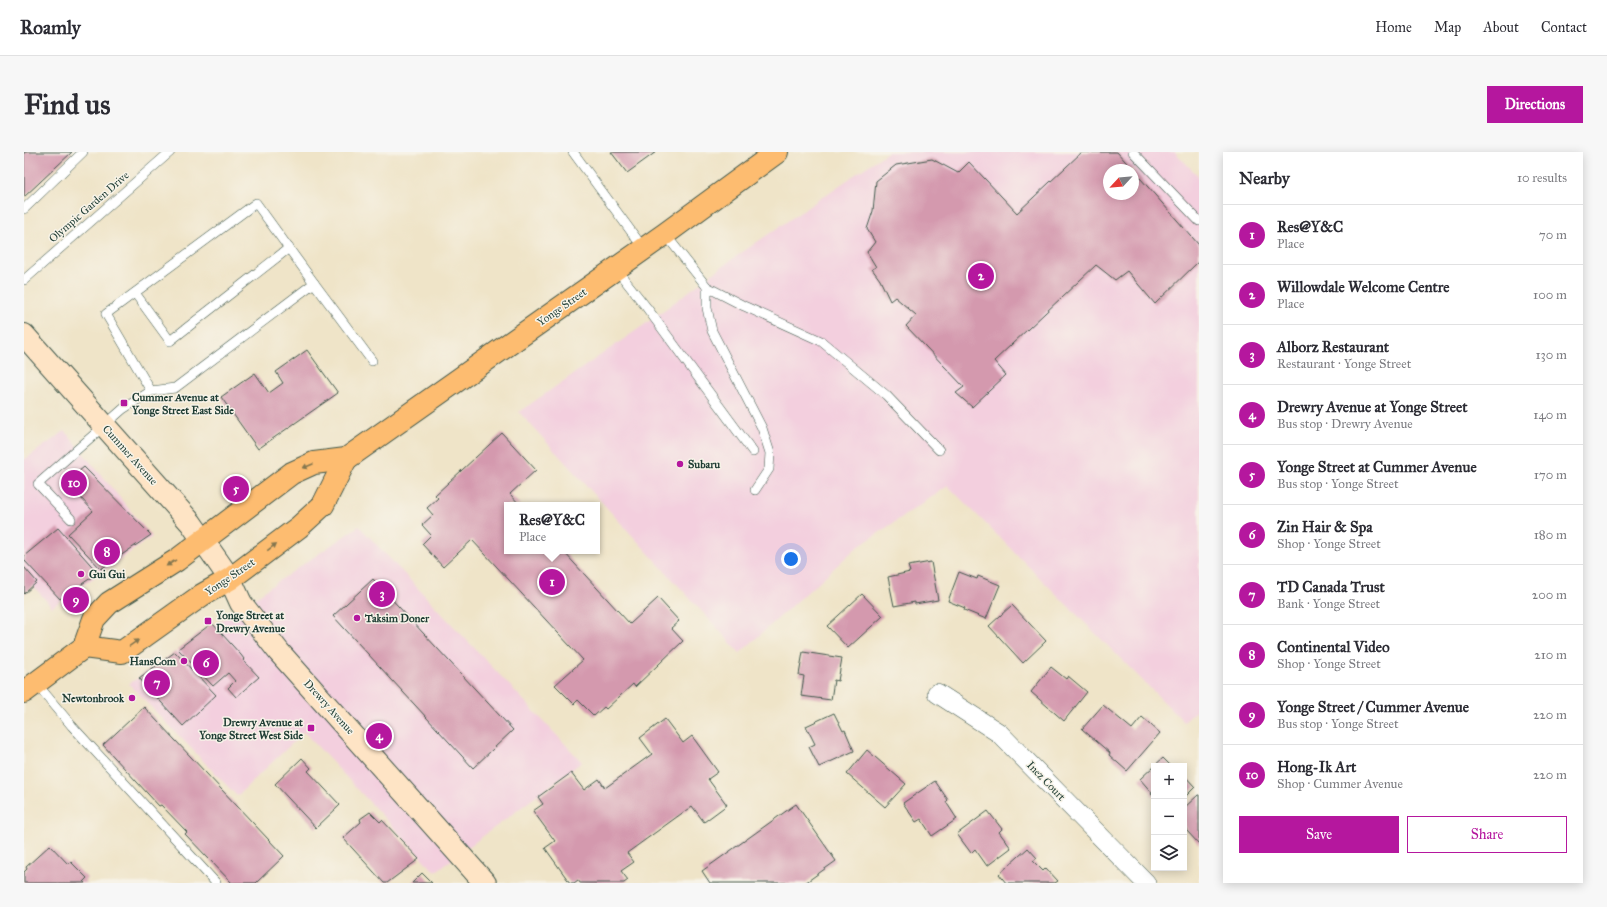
<!DOCTYPE html>
<meta charset="utf-8">
<style>
body{margin:0;font-family:"IM FELL Great Primer",serif;background:#f7f7f7;color:#2b2b33}
.controls{position:absolute;right:12px;bottom:12px;display:grid;overflow:hidden;border-radius:0px;box-shadow:0 2px 10px #0003}
.controls button{width:36px;height:36px;display:grid;place-items:center;padding:0;border:0;border-bottom:1px solid #e1e1e2;background:#fff;color:#2b2b33;font:20px sans-serif}
.compass{position:absolute;left:1079px;top:12px;width:36px;height:36px;border-radius:50%;background:#fff;box-shadow:0 2px 10px #0003;rotate:244deg}
.you{position:absolute;left:767px;top:407px;width:14px;height:14px;margin:-10px;border:3px solid #fff;border-radius:50%;background:#1a73e8;box-shadow:0 0 0 6px #1a73e833}
.badge{display:grid;place-items:center;width:26px;height:26px;border-radius:50%;background:#b5179e;color:#fff;font-size:13px;font-weight:700}
.pin{position:absolute;translate:-50% -50%;border:2px solid #fff;box-shadow:0 1px 4px #0006}
.popup{position:absolute;left:480px;top:350px;width:96px;height:52px;box-sizing:border-box;display:grid;place-content:center;border-radius:0px;background:#fff;filter:drop-shadow(0 1px 3px #0005);font-size:13px;white-space:nowrap;color:#7c7c81}
.popup b{font-size:15px;color:#2b2b33}
.popup::after{content:'';position:absolute;left:50%;top:100%;margin-left:-8px;border:8px solid transparent;border-top-color:#fff}
.list{margin:0;padding:0;list-style:none}
h2{display:flex;justify-content:space-between;align-items:center;height:52px;margin:0;padding:0 16px;font-size:17px}
h2 small{font-size:13px;font-weight:400;color:#7c7c81}
.list li{display:grid;grid-template-columns:26px 1fr auto;gap:12px;align-items:center;box-sizing:border-box;height:60px;padding:0 16px;border-top:1px solid #e1e1e2}
.list b{display:block;font-size:15px;white-space:nowrap}
.list p{margin:0;font-size:13px;white-space:nowrap;color:#7c7c81}
.list em{font-size:13px;font-style:normal;color:#7c7c81}
.actions{display:flex;gap:8px;padding:12px 16px}
.actions a{flex:1;padding:9px 0;border:1px solid #b5179e;border-radius:0px;text-align:center;font-size:14px;color:#b5179e}
.actions .main{background:#b5179e;color:#fff}
.icon{flex:none;width:22px;height:22px;fill:none;stroke:currentColor;stroke-width:2;stroke-linecap:round;stroke-linejoin:round}
.map{position:relative;flex:none;width:1175px;height:731px;overflow:hidden;border-radius:0px}
header{display:flex;align-items:center;gap:24px;box-sizing:border-box;height:56px;padding:0 20px;background:#fff;border-bottom:1px solid #e1e1e2}
header strong{font-size:19px}
nav{display:flex;gap:22px;margin-inline-start:auto;font-size:14px}
.intro{display:flex;align-items:center;justify-content:space-between;box-sizing:border-box;height:96px;padding:0 24px}
h1{margin:0;font-size:28px}
.button{padding:10px 18px;border-radius:0px;background:#b5179e;color:#fff;font-size:14px;font-weight:700}
main{display:flex;gap:24px;padding:0 24px}
aside{flex:1;background:#fff;border-radius:0px;box-shadow:0 2px 10px #0003}
.map>svg:first-child{display:block}
.built{fill:#f3cfde;fill-rule:evenodd}
.building{fill:#d499ae}
.lines{fill:none;stroke-linecap:round;stroke-linejoin:round}
.lane-casing{stroke:#3e564a;stroke-width:10}
.street-casing{stroke:#3e564a;stroke-width:20}
.secondary-casing{stroke:#3e564a;stroke-width:24}
.primary-casing{stroke:#3e564a;stroke-width:24}
.lane{stroke:#fff;stroke-width:9}
.street{stroke:#fff;stroke-width:19}
.secondary{stroke:#fee4c5;stroke-width:22}
.primary{stroke:#fdbc6f;stroke-width:22}
.oneway{fill:#83764f}
.poi-dot{fill:#b5179e;stroke:#f7f3e8;stroke-width:1.5}
.labels{text-anchor:middle;dominant-baseline:central;stroke-width:3;stroke-linejoin:round;paint-order:stroke}
.street-label{font-size:11px;fill:#1f3d34;stroke:#f7f3e8}
.poi-label{font-size:11px;font-weight:bold;fill:#1f3d34;stroke:#f7f3e8;text-anchor:start}
</style>
<header>
<strong>Roamly</strong>
<nav><a>Home</a><a>Map</a><a>About</a><a>Contact</a></nav>
</header>
<div class="intro"><h1>Find us</h1><a class="button">Directions</a></div>
<main>
<div class="map">
<svg width="1175" height="731" viewBox="0 0 1175 731">
<rect width="100%" height="100%" fill="#f7f3e8"/>
<filter id="ink" filterUnits="userSpaceOnUse"><feTurbulence type="fractalNoise" baseFrequency=".025" numOctaves="2"/><feDisplacementMap in="SourceGraphic" scale="8" xChannelSelector="R" yChannelSelector="G"/><feConvolveMatrix kernelMatrix="1 2 1 2 8 2 1 2 1" color-interpolation-filters="sRGB"/></filter>
<filter id="wash" filterUnits="userSpaceOnUse"><feTurbulence type="fractalNoise" baseFrequency=".012" numOctaves="4" result="noise"/><feDisplacementMap in="SourceGraphic" scale="16" xChannelSelector="R" yChannelSelector="G"/><feGaussianBlur stdDeviation="0.9" result="paint"/><feColorMatrix in="noise" values="0 0 0 0 0 0 0 0 0 0 0 0 0 0 0 0 0 1.4 0 .05"/><feComposite in="paint" operator="in"/></filter>
<g filter="url(#wash)">
<rect width="100%" height="100%" fill="#efe4c8"/>
<g class="built">
<path d="M864,0H1151L1175,25V556L1160,570L924,334L831,397L716,501L495,260L620,173L707,108ZM1085,18H1109V42H1085Z"/>
<polygon points="41,279 128,385 28,455 0,424 0,308"/>
<polygon points="335,374 558,610 411,720 280,580 213,644 105,532"/>
</g>
<g id="blocks">
<g class="building">
<polygon points="0,0 48,0 0,45"/>
<polygon points="587,0 632,0 603,21"/>
<polygon points="1058,0 1093,0 1109,18 1085,18 1085,42 1109,42 1109,18 1175,93 1175,109 1131,152 1103,119 1091,128 1072,113 970,209 982,223 948,255 932,241 940,235 882,174 892,163 871,145 866,149 856,128 848,117 852,115 843,100 851,90 843,77 849,59 852,29 872,13 908,7 934,21 945,10 993,61"/>
<polygon points="283,198 314,241 234,297 197,245 231,221 245,241 259,231 252,220"/>
<polygon points="478,281 512,318 486,342 496,353 483,353 483,399 539,399 606,472 634,446 655,469 647,476 659,489 611,535 609,532 582,557 580,555 570,564 554,548 550,552 531,533 559,508 448,388 419,415 398,392 407,383 398,373 409,363 403,356 414,346 411,343"/>
<polygon points="60,315 127,383 77,417 44,382 69,359 42,330"/>
<polygon points="34,376 74,421 36,447 0,408 0,404"/>
<polygon points="907,410 914,448 891,452 891,450 870,454 864,425 886,420 884,414"/>
<polygon points="0,415 13,430 0,442"/>
<polygon points="935,420 953,427 954,424 976,433 962,467 940,458 941,456 924,449"/>
<polygon points="349,427 489,578 449,616 309,464"/>
<polygon points="838,442 859,464 824,496 803,474"/>
<polygon points="988,453 1022,489 999,511 965,474"/>
<polygon points="188,471 217,503 220,507 219,508 235,525 212,545 204,536 211,529 204,521 189,534 154,497"/>
<polygon points="151,500 192,543 159,574 115,526"/>
<polygon points="779,500 818,506 814,529 810,528 807,548 777,544 780,524 775,523"/>
<polygon points="1027,515 1042,527 1044,524 1063,540 1040,569 1007,540"/>
<polygon points="1079,553 1108,577 1118,565 1136,581 1103,619 1085,603 1086,601 1058,577"/>
<polygon points="120,555 260,704 232,731 208,731 161,682 163,680 137,653 135,654 79,593"/>
<polygon points="810,561 819,579 821,578 830,599 795,615 785,595 791,592 782,574"/>
<polygon points="641,567 659,591 668,584 694,620 684,627 703,653 680,670 668,654 603,701 610,710 597,719 604,728 600,731 556,731 554,728 550,731 546,731 521,696 531,689 509,659 519,652 514,645 547,621 560,638 575,627 581,636 628,602 616,586"/>
<polygon points="843,598 882,632 861,655 823,622"/>
<polygon points="278,606 287,616 284,619 316,653 292,676 251,632"/>
<polygon points="1139,606 1147,614 1130,614"/>
<polygon points="1130,614 1130,645 1127,642 1128,641 1116,627"/>
<polygon points="1160,623 1171,635 1160,646"/>
<polygon points="911,629 924,648 922,650 933,667 908,684 897,667 892,670 879,651"/>
<polygon points="1174,643 1175,643 1175,692 1162,678 1163,677 1160,674 1160,656"/>
<polygon points="772,652 812,709 781,731 686,731 678,719"/>
<polygon points="964,659 978,677 975,680 987,696 963,714 951,697 947,701 933,682"/>
<polygon points="346,660 356,670 358,668 395,707 363,731 360,731 319,686 337,670 336,667"/>
<polygon points="26,693 44,712 47,710 63,726 60,729 62,731 0,731 0,720 3,717 2,715"/>
<polygon points="1004,696 1013,706 1009,709 1019,719 1022,716 1034,729 1031,731 982,731 975,722"/>
<polygon points="398,721 408,731 388,731"/>
</g>
</g>
</g>
<g filter="url(#ink)">
<use href="#blocks" fill-opacity="0" stroke="#3e564a" stroke-width="1"/>
<g class="lines">
<defs>
<g id="lane">
<polyline points="549,0 620,97"/>
<polyline points="1109,0 1175,69"/>
<polyline points="0,57 59,0"/>
<polyline points="641,82 683,135 683,156 688,179 738,276 746,301 745,317 731,338"/>
<polyline points="592,117 623,156 729,300"/>
<polyline points="0,128 146,0"/>
<polyline points="683,135 720,154 797,189 862,243 915,298"/>
<polyline points="111,141 146,189 265,96"/>
<polyline points="127,239 82,162 232,51 290,131"/>
<polyline points="47,367 14,332 99,257 127,239 151,236 290,131 348,209"/>
<polyline points="12,531 48,574 192,731"/>
</g>
<polyline id="street" points="913,541 975,581 1122,731"/>
<polyline id="secondary" points="0,183 167,371 206,427 217,451 255,500 461,731"/>
<g id="primary">
<polyline points="60,495 98,500 178,443 206,427 275,375 299,353 322,307"/>
<polyline points="0,540 60,495 70,467 85,451 153,408 268,321 290,311 322,307 641,82 753,0"/>
</g>
</defs>
<use href="#lane" class="lane-casing"/>
<use href="#street" class="street-casing"/>
<use href="#secondary" class="secondary-casing"/>
<use href="#primary" class="primary-casing"/>
<use href="#lane" class="lane"/>
<use href="#street" class="street"/>
<use href="#secondary" class="secondary"/>
<use href="#primary" class="primary"/>
</g>
<defs><path id="oneway-solid" d="M-6-.8H1V-3.2L6.5 0L1 3.2V.8H-6Z"/></defs>
<g class="oneway">
<use href="#oneway-solid" transform="translate(284 314) rotate(157)"/>
<use href="#oneway-solid" transform="translate(248 395) rotate(-37)"/>
<use href="#oneway-solid" transform="translate(147 411) rotate(148)"/>
<use href="#oneway-solid" transform="translate(110 491) rotate(-35)"/>
</g>
</g>
<g class="poi-dot">
<rect x="96" y="247" width="8" height="8" rx="2"/>
<circle cx="656" cy="312" r="4"/>
<circle cx="57" cy="422" r="4"/>
<circle cx="333" cy="466" r="4"/>
<rect x="180" y="465" width="8" height="8" rx="2"/>
<circle cx="160" cy="509" r="4"/>
<circle cx="108" cy="546" r="4"/>
<rect x="283" y="572" width="8" height="8" rx="2"/>
</g>
<g class="labels">
<g class="street-label">
<text transform="translate(65 55) rotate(-41)">Olympic Garden Drive</text>
<text transform="translate(538 155) rotate(-35)">Yonge Street</text>
<text transform="translate(106 303) rotate(48)">Cummer Avenue</text>
<text transform="translate(206 425) rotate(-34)">Yonge Street</text>
<text transform="translate(305 555) rotate(48)">Drewry Avenue</text>
<text transform="translate(1022 629) rotate(46)">Inez Court</text>
</g>
<g class="poi-label">
<text x="108" y="245">Cummer Avenue at<tspan x="108" dy="13">Yonge Street East Side</tspan></text>
<text x="664" y="312">Subaru</text>
<text x="65" y="422">Gui Gui</text>
<text x="192" y="463">Yonge Street at<tspan x="192" dy="13">Drewry Avenue</tspan></text>
<text x="341" y="466">Taksim Doner</text>
<text x="152" y="509" text-anchor="end">HansCom</text>
<text x="100" y="546" text-anchor="end">Newtonbrook</text>
<text x="279" y="570" text-anchor="end">Drewry Avenue at<tspan x="279" dy="13">Yonge Street West Side</tspan></text>
</g>
</g>
</svg>
<div class="controls">
<button>+</button>
<button>−</button>
<button><svg class="icon" aria-label="layers" viewBox="0 0 24 24"><path d="M12 4l9 5-9 5-9-5zM3 14l9 5 9-5"/></svg></button>
</div>
<svg class="compass" viewBox="-18 -18 36 36"><path d="M0-13l5 13h-10z" fill="#e53935"/><path d="M0 13l5-13h-10z" fill="#7c7c81"/></svg>
<div class="you"></div>
<div class="pin badge" style="left:528px;top:430px">1</div>
<div class="popup"><b>Res@Y&amp;C</b>Place</div>
<div class="pin badge" style="left:957px;top:124px">2</div>
<div class="pin badge" style="left:358px;top:442px">3</div>
<div class="pin badge" style="left:355px;top:584px">4</div>
<div class="pin badge" style="left:212px;top:337px">5</div>
<div class="pin badge" style="left:182px;top:511px">6</div>
<div class="pin badge" style="left:133px;top:531px">7</div>
<div class="pin badge" style="left:83px;top:400px">8</div>
<div class="pin badge" style="left:52px;top:448px">9</div>
<div class="pin badge" style="left:50px;top:331px">10</div>
</div>
<aside>
<h2>Nearby<small>10 results</small></h2>
<ul class="list">
<li><span class="badge">1</span><div><b>Res@Y&amp;C</b><p>Place</p></div><em>70 m</em></li>
<li><span class="badge">2</span><div><b>Willowdale Welcome Centre</b><p>Place</p></div><em>100 m</em></li>
<li><span class="badge">3</span><div><b>Alborz Restaurant</b><p>Restaurant · Yonge Street</p></div><em>130 m</em></li>
<li><span class="badge">4</span><div><b>Drewry Avenue at Yonge Street</b><p>Bus stop · Drewry Avenue</p></div><em>140 m</em></li>
<li><span class="badge">5</span><div><b>Yonge Street at Cummer Avenue</b><p>Bus stop · Yonge Street</p></div><em>170 m</em></li>
<li><span class="badge">6</span><div><b>Zin Hair &amp; Spa</b><p>Shop · Yonge Street</p></div><em>180 m</em></li>
<li><span class="badge">7</span><div><b>TD Canada Trust</b><p>Bank · Yonge Street</p></div><em>200 m</em></li>
<li><span class="badge">8</span><div><b>Continental Video</b><p>Shop · Yonge Street</p></div><em>210 m</em></li>
<li><span class="badge">9</span><div><b>Yonge Street / Cummer Avenue</b><p>Bus stop · Yonge Street</p></div><em>220 m</em></li>
<li><span class="badge">10</span><div><b>Hong-Ik Art</b><p>Shop · Cummer Avenue</p></div><em>220 m</em></li>
</ul>
<div class="actions"><a class="main">Save</a><a>Share</a></div>
</aside>
</main>
